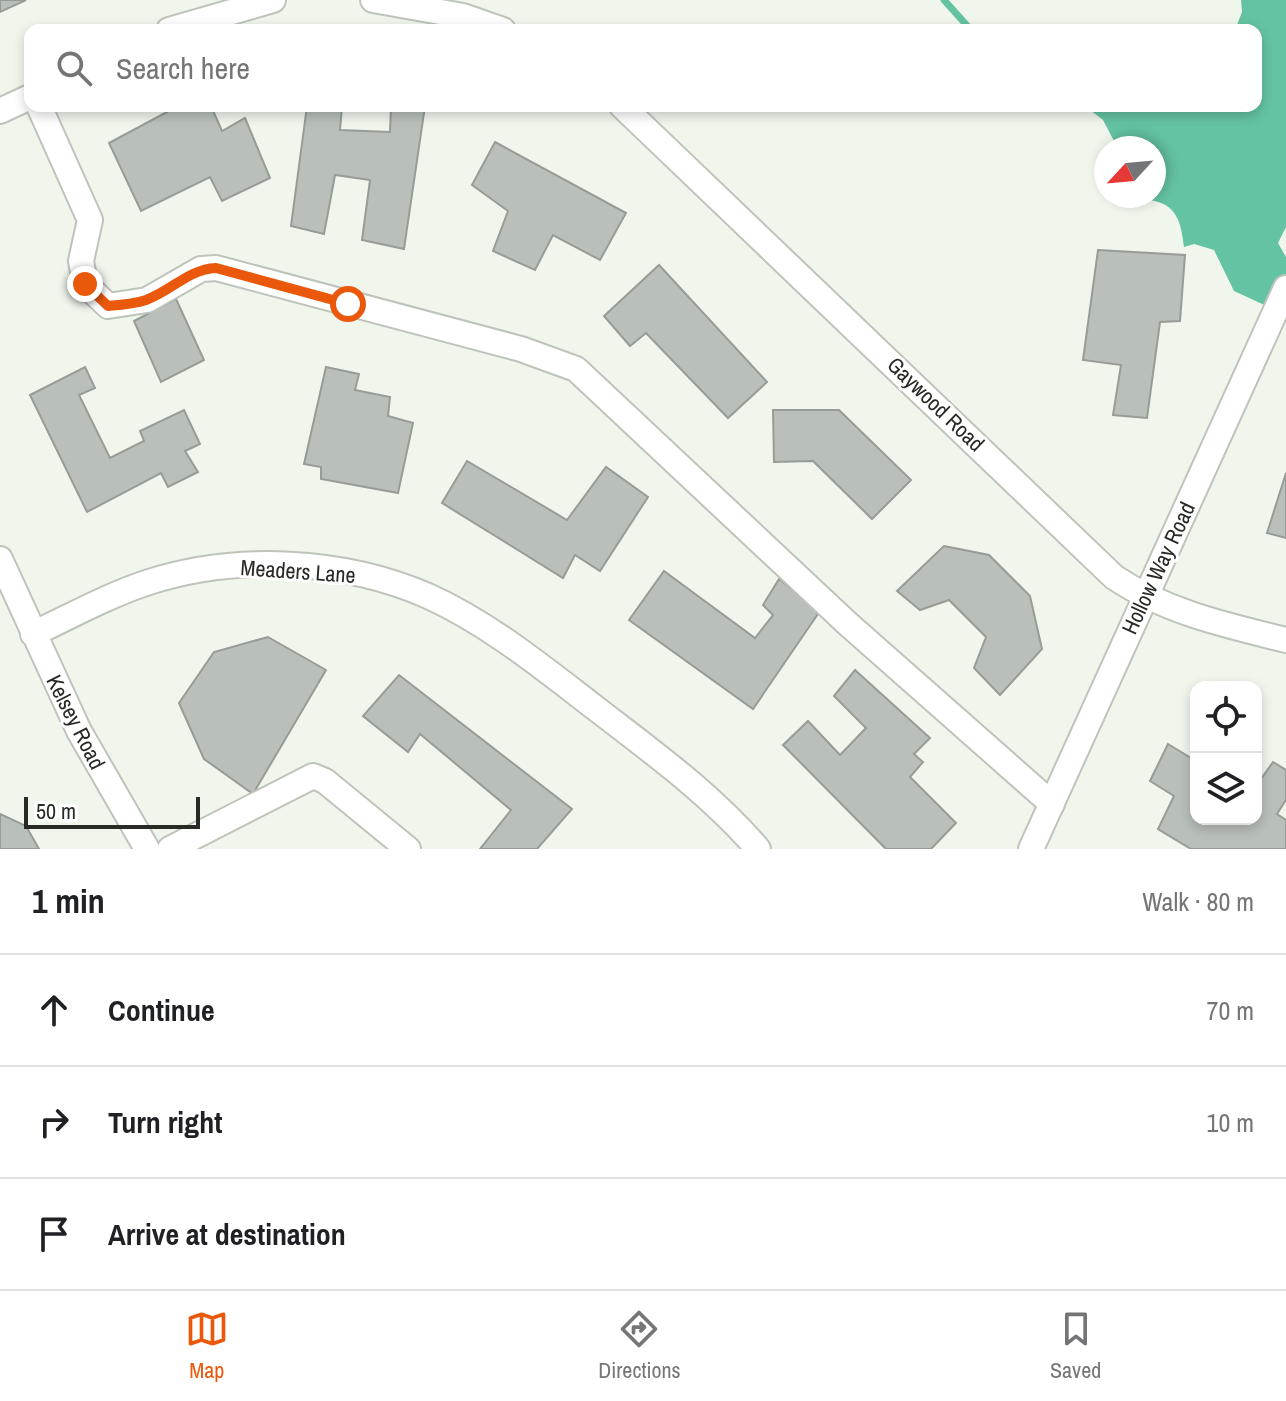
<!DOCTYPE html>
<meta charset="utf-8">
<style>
body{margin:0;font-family:"Archivo Narrow",sans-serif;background:#f2f2f2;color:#202124}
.controls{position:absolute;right:24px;bottom:24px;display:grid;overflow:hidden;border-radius:16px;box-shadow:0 4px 12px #0003}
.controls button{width:72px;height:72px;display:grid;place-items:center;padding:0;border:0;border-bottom:2px solid #e0e0e0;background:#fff;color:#202124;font:40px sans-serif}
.compass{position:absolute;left:1094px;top:136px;width:72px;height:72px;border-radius:50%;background:#fff;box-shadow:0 4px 12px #0003;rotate:244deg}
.scale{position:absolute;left:24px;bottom:20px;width:176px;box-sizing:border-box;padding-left:8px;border:4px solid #282a26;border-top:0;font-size:22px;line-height:28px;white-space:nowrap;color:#282a26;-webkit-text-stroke:6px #fff;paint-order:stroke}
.stop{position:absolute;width:24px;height:24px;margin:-18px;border:6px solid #ea580c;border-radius:50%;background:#fff}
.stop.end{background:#ea580c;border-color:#fff;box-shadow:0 2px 8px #0008}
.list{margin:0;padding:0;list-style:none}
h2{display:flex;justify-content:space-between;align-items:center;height:104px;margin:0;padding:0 32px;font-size:34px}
h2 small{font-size:26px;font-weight:400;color:#757577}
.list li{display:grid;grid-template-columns:52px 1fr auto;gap:24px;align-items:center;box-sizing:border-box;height:112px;padding:0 32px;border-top:2px solid #e0e0e0}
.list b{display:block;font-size:30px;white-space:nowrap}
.list em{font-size:26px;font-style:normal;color:#757577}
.icon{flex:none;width:44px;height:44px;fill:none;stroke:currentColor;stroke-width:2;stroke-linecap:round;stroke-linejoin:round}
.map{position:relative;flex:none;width:1286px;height:849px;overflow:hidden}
.search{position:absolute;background:#fff;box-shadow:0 4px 12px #0003;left:24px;right:24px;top:24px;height:88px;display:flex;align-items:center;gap:20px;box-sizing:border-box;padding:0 28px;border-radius:16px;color:#757577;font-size:30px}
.sheet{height:440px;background:#fff}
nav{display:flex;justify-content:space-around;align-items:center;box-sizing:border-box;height:112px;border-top:2px solid #e0e0e0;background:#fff;font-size:22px;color:#757577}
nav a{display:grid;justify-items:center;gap:4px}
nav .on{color:#ea580c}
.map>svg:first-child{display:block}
.water{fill:#64c3a2}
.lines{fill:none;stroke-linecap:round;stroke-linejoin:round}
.stream{stroke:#64c3a2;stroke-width:7}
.building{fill:#b8c0b9;stroke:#959d96;stroke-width:2}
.minor-casing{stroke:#bfc4bb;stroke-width:28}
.minor{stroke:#fff;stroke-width:24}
.route{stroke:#ea580c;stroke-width:10}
.labels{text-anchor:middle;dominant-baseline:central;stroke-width:6;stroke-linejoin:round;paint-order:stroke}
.street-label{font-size:22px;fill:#282a26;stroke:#fff}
</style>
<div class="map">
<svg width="1286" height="849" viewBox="0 0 1286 849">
<rect width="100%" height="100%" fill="#f1f6ed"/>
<path class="water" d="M1241,0H1286V227L1278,243L1286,257V315L1234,291L1214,250L1194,244L1184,247C1181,222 1177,204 1150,200L1148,196H1154V148L1114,141L1103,120L1085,106H1256V30H1235L1242,12Z"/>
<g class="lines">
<polyline class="stream" points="944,0 971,30"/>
</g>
<g class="building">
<polygon points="0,0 26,0 0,12"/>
<polygon points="178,106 211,106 222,131 245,118 270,178 222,201 210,177 141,211 109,143"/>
<polygon points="307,106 342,106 340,130 390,132 391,106 425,106 404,249 362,240 370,180 335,175 324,234 291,226"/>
<polygon points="495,142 626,213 600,260 553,235 535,270 493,251 508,211 472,185"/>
<polygon points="1098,250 1185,255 1180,321 1160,322 1147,418 1113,415 1121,365 1083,360"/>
<polygon points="659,265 767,382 728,418 646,333 630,346 604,316"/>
<polygon points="176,299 204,360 161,382 134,321"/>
<polygon points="85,367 95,388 79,395 110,458 144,441 140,431 184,410 200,444 185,451 198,472 168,487 161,473 87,512 30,395"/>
<polygon points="326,367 359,374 355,390 390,397 388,416 413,423 398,493 321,479 321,467 304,464"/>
<polygon points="773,410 839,410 911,480 872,519 813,461 774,462"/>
<polygon points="467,461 567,520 606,467 648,497 600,571 575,555 563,578 442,503"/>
<polygon points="1286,473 1286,538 1267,533"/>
<polygon points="944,546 989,555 1030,596 1042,649 1000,695 974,668 986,637 949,600 920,610 897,591"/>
<polygon points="664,571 755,638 773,615 763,605 779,579 820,611 753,709 629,620"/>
<polygon points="268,637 326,670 253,794 204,759 179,703 214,652"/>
<polygon points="855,670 930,738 914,754 923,762 910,777 956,823 931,849 886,849 783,745 808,721 840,755 866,728 834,696"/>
<polygon points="399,675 572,809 537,849 480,849 511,810 420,734 408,752 363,716"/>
<polygon points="1168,744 1196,761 1196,819 1256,819 1256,786 1273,762 1286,770 1286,800 1277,814 1286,820 1286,849 1191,849 1158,829 1174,796 1150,781"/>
<polygon points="0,814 26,826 39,849 0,849"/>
</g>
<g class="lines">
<defs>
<g id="minor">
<polyline points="373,0 463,16 503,30"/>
<polyline points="169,30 273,0"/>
<polyline points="39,106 90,220 81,261 85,284 108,306 147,300 201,269 216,268 521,349 576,369 848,624 1052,804"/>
<path d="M622,106L1114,577C1166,612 1225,625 1286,640"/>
<polyline points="0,111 30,97"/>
<polyline points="0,559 79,731 147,849"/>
<path d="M33,634C71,616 109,595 149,582C236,554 344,559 428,596C488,623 542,667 594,707C651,751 711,794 758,849"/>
<polyline points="170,849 313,776 325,781 408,849"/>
<polyline points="1031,849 1286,288"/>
</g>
</defs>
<use href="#minor" class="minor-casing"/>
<use href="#minor" class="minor"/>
</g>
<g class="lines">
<path class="route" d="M85,284L108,306C120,305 134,304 146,300C171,291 189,269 216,268L348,304"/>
</g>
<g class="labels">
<g class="street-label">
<text transform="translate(936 404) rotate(44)">Gaywood Road</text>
<text transform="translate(1158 568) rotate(-65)">Hollow Way Road</text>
<text transform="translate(298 571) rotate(4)">Meaders Lane</text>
<text transform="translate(76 722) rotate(63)">Kelsey Road</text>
</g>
</g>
</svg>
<div class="controls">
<button><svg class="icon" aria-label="locate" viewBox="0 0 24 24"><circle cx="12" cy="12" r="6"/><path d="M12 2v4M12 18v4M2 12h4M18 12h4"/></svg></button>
<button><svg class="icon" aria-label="layers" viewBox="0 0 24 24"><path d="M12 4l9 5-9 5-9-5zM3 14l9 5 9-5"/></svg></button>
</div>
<svg class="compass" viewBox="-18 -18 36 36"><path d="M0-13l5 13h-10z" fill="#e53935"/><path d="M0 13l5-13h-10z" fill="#757577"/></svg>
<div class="scale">50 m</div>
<div class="stop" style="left:348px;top:304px"></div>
<div class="stop end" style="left:85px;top:284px"></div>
<div class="search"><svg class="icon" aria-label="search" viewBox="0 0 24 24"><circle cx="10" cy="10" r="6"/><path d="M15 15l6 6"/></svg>Search here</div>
</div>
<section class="sheet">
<h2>1 min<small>Walk · 80 m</small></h2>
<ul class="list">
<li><svg class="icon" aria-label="ahead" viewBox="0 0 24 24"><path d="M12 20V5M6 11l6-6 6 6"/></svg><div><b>Continue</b></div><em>70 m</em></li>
<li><svg class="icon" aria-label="right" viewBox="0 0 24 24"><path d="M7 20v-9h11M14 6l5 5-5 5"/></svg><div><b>Turn right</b></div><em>10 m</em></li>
<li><svg class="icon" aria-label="arrive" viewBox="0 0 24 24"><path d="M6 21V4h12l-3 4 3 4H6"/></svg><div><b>Arrive at destination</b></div></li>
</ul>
</section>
<nav>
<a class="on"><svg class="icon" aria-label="map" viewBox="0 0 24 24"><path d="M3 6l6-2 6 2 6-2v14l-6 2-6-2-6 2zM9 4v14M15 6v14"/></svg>Map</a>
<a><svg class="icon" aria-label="directions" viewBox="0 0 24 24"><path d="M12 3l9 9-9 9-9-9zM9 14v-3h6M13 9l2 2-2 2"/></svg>Directions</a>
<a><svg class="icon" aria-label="saved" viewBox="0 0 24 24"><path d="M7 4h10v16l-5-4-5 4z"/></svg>Saved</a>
</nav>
